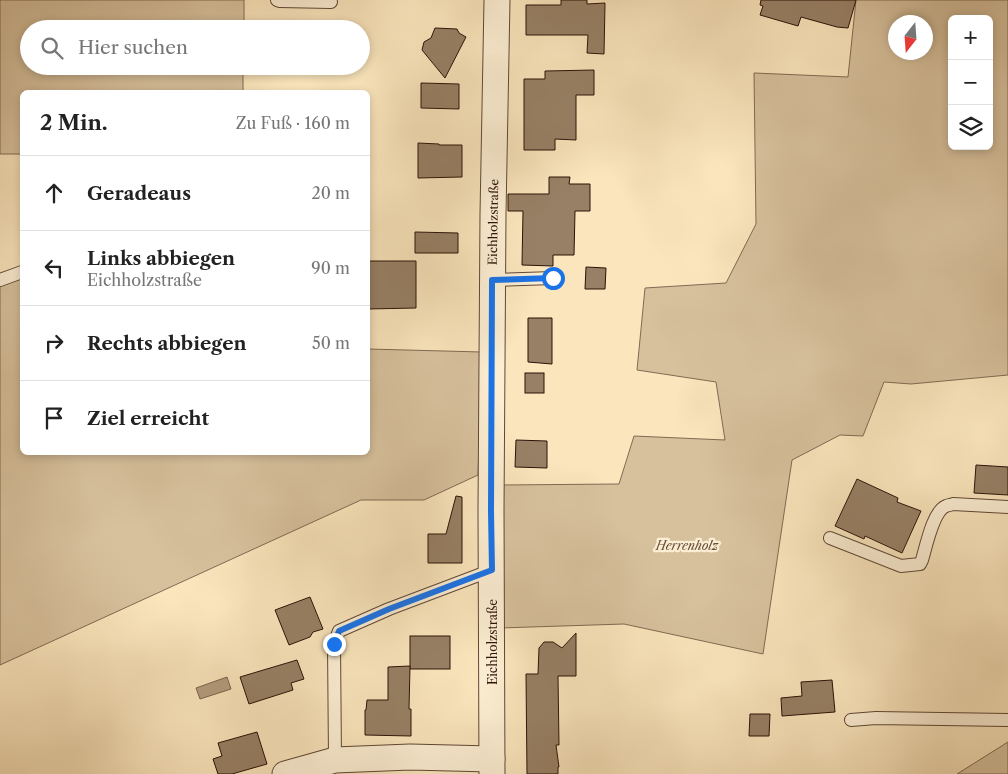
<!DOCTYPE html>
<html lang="de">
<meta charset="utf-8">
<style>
body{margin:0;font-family:"Libre Caslon Text",serif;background:#f6f6f6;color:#222}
.controls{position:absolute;right:15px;top:15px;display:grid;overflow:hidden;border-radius:8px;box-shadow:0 2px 8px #0003}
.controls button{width:45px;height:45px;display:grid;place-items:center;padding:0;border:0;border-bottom:1px solid #e0e0e0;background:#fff;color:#222;font:25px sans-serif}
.compass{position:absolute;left:888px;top:15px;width:45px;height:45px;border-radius:50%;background:#fff;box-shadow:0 2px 8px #0003;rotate:197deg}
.stop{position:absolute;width:15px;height:15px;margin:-11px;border:4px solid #1a73e8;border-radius:50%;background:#fff}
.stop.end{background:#1a73e8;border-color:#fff;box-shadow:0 1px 5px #0008}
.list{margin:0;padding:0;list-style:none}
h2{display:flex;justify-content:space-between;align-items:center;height:65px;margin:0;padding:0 20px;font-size:21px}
h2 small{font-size:16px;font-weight:400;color:#767676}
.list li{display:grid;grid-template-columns:32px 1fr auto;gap:15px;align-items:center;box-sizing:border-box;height:75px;padding:0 20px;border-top:1px solid #e0e0e0}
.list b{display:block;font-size:19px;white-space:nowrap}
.list p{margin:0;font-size:16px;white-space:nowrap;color:#767676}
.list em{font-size:16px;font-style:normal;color:#767676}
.icon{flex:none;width:28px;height:28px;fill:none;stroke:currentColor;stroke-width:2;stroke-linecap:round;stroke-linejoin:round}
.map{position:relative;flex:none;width:1008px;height:774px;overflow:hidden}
.search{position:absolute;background:#fff;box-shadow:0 2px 8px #0003;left:20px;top:20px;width:350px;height:55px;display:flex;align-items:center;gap:12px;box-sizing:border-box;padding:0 18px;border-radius:28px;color:#767676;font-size:19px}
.panel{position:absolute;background:#fff;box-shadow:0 2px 8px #0003;left:20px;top:90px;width:350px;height:365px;border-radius:8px}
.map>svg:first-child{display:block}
.green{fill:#d7c19d;stroke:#816a52;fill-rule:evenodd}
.water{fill:#b49d7e;stroke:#7d654e}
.building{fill:#978065;stroke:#2b1207}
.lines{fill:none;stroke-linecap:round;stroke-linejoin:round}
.service-casing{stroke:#5f4734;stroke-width:14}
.minor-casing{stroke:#5f4734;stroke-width:27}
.service{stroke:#fceed3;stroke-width:12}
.minor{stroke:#fceed3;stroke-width:25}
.route{stroke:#1a73e8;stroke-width:6}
.labels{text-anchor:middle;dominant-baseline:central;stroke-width:4.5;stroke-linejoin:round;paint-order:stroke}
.street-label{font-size:12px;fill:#2b1207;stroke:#fceed3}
.park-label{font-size:12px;font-style:italic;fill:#674f3c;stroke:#fceed3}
</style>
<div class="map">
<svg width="1008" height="774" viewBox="0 0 1008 774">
<rect width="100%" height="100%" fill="#fae5bc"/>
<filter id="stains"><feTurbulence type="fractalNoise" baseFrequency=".004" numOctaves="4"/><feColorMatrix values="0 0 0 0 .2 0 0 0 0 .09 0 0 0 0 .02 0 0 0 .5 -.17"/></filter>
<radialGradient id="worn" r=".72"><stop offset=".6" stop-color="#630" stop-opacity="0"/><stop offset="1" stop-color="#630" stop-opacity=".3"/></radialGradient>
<g class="green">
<polygon points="0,0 244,0 244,29 29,29 29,66 243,66 243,92 22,92 22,154 0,154"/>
<path d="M856,0H1008V375L911,384L884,382L863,436L840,435L792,460L763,654L624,624L500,628L501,485L619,484L634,436L725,440L716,382L637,370L645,288L726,283L756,224L754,73L848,77ZM952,19H989V146H952ZM896,22H926V52H896Z"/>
<polygon points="22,275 22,452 368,452 368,349 482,352 478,475 424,500 361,500 0,665 0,283"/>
<polygon points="1008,742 1008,774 957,774"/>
</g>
<polygon class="water" points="227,677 231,689 200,699 196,688"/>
<g class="building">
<polygon points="561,0 587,0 587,4 605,3 604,54 587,53 588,35 526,35 526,5 561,5"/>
<polygon points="761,0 856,0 848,28 837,27 801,17 798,26 760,15 763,6 760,5"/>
<polygon points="435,28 457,29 459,33 466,37 445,78 422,50 424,42 431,38"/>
<polygon points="594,70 594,95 576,95 576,140 555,139 555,150 524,150 524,79 545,79 545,71"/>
<polygon points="421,83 459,84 459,109 421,108"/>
<polygon points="418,143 439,144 439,145 462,145 462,177 418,178"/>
<polygon points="549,177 570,177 569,184 590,184 590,211 575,211 574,255 553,255 553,266 522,265 523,211 508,211 508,194 549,194"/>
<polygon points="415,232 458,233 458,253 415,253"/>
<polygon points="368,261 416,261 416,308 368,309"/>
<polygon points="586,267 606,268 605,289 585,289"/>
<polygon points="528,318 552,318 552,364 528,362"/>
<rect x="525" y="373" width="19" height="20"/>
<polygon points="516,440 547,441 547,468 515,467"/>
<polygon points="976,465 1008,467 1008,495 974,493"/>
<polygon points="857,479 898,498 897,502 921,511 902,553 865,536 864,539 835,526"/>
<polygon points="456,496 462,497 462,563 428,563 428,534 446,534"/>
<polygon points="310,597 323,629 313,632 310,637 289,645 275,610"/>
<polygon points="576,633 576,676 558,676 559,745 556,745 559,767 558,767 558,774 527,774 526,674 538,674 539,648 544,642 553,642 562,648"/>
<rect x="410" y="636" width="40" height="33"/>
<polygon points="297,660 304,679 291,683 293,690 249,704 240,677"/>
<polygon points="410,666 409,709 411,709 411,736 365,735 365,710 366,710 367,700 388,700 388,667"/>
<polygon points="832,680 835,712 782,716 781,698 802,696 801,682"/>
<polygon points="750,714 770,714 769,736 749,736"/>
<polygon points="257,732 267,764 232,774 218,774 213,759 222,756 218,743"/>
</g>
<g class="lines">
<defs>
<g id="service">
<polyline points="277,0 280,1 331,2"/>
<polyline points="0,280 22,272"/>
<polyline points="492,280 553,278"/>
<path d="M830,538L901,566L920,564L922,560C926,547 933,511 946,506C948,505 951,505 953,504L1008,507"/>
<polyline points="851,720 876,718 1008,720"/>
<polyline points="335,760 334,644 339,631 389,609 492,570"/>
</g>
<g id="minor">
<polyline points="285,774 335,760 410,757 492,759"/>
<polyline points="492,774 491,511 493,214 497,0"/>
</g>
</defs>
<use href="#service" class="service-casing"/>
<use href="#minor" class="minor-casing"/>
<use href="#service" class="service"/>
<use href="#minor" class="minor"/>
</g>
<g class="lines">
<polyline class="route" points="334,644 339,631 389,609 492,570 491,511 492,280 553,278"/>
</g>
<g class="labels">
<g class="street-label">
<text transform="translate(493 222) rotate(-89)">Eichholzstraße</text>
<text transform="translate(492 642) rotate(-90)">Eichholzstraße</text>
</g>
<g class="park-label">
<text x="687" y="545">Herrenholz</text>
</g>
</g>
<rect width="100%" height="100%" filter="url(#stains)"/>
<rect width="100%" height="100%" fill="url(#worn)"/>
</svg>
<div class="controls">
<button>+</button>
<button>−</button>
<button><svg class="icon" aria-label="layers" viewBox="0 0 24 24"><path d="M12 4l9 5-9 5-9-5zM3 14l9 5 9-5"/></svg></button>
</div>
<svg class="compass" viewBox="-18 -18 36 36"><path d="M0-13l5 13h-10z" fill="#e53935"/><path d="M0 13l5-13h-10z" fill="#767676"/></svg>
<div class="stop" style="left:553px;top:278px"></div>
<div class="stop end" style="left:334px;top:644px"></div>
<div class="search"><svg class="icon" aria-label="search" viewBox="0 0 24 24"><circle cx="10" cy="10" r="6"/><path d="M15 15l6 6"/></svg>Hier suchen</div>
<section class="panel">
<h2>2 Min.<small>Zu Fuß · 160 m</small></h2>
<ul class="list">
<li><svg class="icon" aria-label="ahead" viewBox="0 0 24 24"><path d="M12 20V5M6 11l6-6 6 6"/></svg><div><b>Geradeaus</b></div><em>20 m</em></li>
<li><svg class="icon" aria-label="left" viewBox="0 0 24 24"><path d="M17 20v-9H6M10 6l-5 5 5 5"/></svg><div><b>Links abbiegen</b><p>Eichholzstraße</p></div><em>90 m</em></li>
<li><svg class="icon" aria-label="right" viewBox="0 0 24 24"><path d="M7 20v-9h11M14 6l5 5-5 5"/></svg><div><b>Rechts abbiegen</b></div><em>50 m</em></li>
<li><svg class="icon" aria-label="arrive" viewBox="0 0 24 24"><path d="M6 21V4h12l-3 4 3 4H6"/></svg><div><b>Ziel erreicht</b></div></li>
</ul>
</section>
</div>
